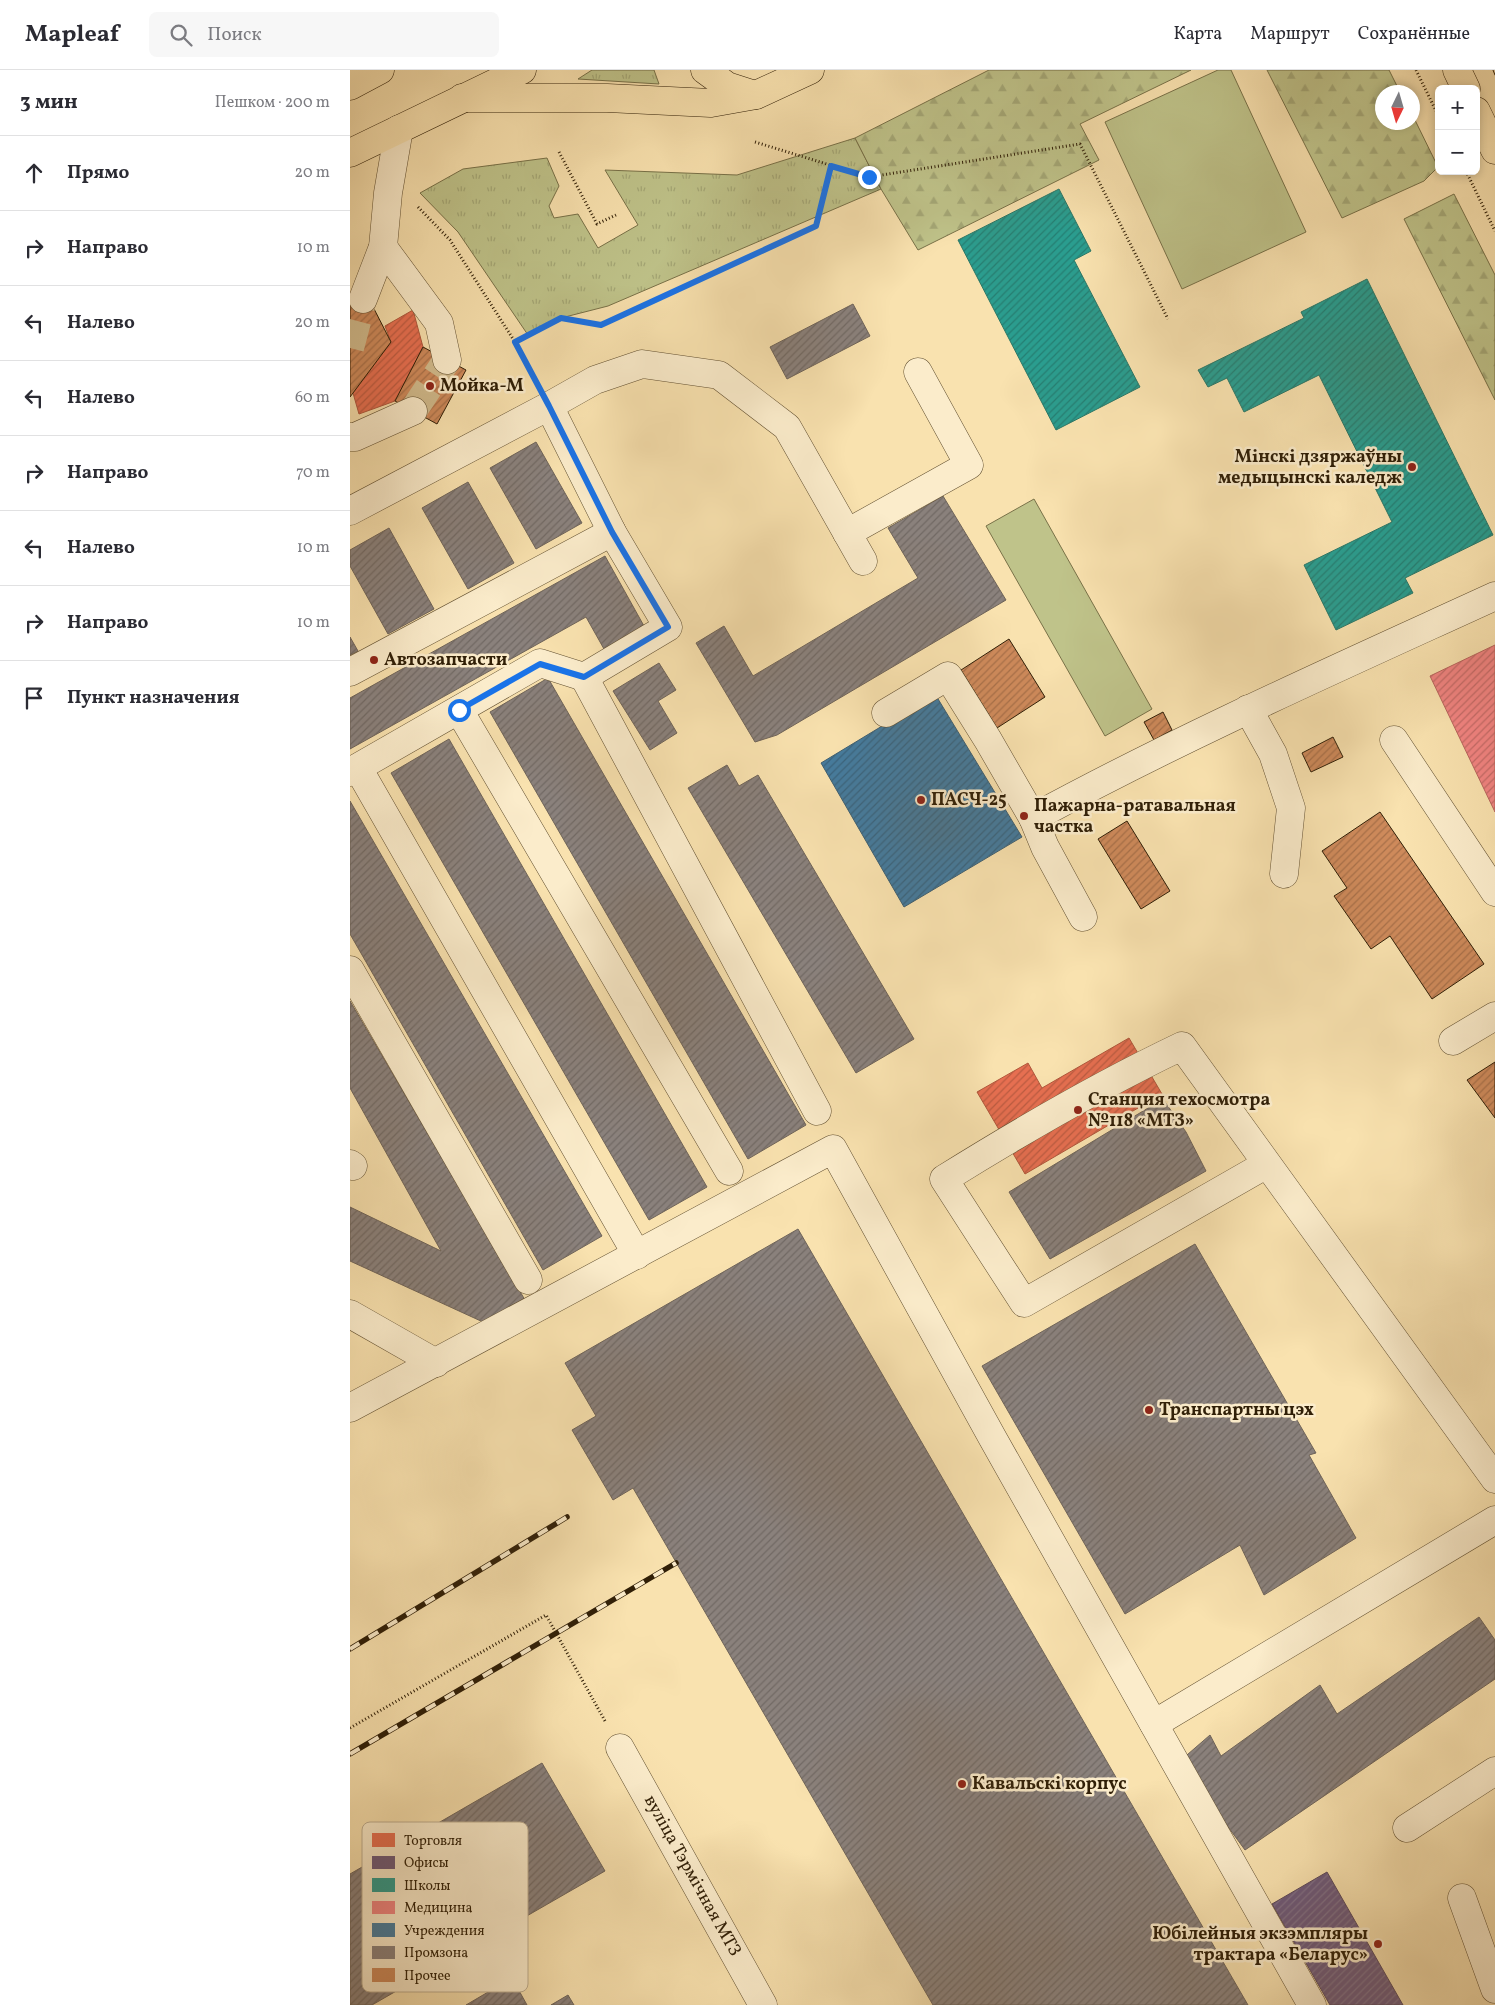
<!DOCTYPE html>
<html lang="ru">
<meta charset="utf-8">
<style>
body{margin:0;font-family:Vollkorn,serif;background:#f7f7f7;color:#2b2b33}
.controls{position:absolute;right:15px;top:15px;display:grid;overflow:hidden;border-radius:8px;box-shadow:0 2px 8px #0003}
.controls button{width:45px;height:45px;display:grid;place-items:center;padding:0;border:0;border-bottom:1px solid #e1e1e2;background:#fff;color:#2b2b33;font:25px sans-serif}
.compass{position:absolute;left:1025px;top:15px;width:45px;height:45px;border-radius:50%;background:#fff;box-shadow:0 2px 8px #0003;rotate:185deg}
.stop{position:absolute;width:15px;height:15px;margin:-11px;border:4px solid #1a73e8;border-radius:50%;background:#fff}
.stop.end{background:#1a73e8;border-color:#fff;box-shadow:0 1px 5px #0008}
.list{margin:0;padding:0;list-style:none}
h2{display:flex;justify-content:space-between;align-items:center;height:65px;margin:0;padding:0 20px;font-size:21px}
h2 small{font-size:16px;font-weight:400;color:#7c7c81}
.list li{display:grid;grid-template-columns:32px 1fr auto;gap:15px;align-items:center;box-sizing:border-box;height:75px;padding:0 20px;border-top:1px solid #e1e1e2}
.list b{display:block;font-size:19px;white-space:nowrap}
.list em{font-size:16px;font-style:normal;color:#7c7c81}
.icon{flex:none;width:28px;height:28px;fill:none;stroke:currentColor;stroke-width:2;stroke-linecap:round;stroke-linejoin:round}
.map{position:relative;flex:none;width:1145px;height:1935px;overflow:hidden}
header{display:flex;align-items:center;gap:30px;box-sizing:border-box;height:70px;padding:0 25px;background:#fff;border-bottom:1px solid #e1e1e2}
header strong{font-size:24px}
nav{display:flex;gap:28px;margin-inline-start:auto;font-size:18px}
.search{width:350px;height:45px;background:#f7f7f7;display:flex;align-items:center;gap:12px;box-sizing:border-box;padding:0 18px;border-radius:8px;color:#7c7c81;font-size:19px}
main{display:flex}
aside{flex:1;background:#fff}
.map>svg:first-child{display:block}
.grass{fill:url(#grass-tufts);stroke:#787148}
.forest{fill:url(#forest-firs);stroke:#787148}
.garden{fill:#bfc38a;stroke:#787148}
.shops{fill:url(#shops-hatch);stroke:#b0573b}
.offices{fill:url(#offices-hatch);stroke:#5b4858}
.schools{fill:url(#schools-hatch);stroke:#2c7766}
.health{fill:url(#health-hatch);stroke:#b8665d}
.public{fill:url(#public-hatch);stroke:#3f5f70}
.industry{fill:url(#industry-hatch);stroke:#6f6459}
.building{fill:url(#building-hatch);stroke:#301f07}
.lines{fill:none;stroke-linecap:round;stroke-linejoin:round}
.minor-tunnel{stroke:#d1bb8d;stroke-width:28;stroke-dasharray:28 14;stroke-linecap:butt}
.minor-casing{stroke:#625031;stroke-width:29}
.major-casing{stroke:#301f07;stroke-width:29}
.path{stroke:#301f07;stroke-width:3;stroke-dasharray:1 2.5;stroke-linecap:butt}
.minor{stroke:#fbeccb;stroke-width:28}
.major{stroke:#f9e2af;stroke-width:28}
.tram{stroke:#301f07;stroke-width:1}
.rail-casing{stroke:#301f07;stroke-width:5.5}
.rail{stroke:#fbeccb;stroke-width:4;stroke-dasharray:11;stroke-linecap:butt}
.route{stroke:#1a73e8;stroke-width:6}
.poi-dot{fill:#8f2418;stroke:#fbeccb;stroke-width:2}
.labels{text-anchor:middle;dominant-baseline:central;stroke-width:5;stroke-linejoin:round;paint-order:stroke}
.poi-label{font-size:18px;font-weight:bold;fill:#301f07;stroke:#fbeccb;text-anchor:start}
.street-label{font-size:18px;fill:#301f07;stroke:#fbeccb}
.key{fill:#fbeccb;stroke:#beae90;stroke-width:1}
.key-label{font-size:14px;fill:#301f07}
</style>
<header>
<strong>Mapleaf</strong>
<div class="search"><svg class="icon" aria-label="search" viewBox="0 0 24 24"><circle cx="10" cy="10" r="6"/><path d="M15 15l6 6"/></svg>Поиск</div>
<nav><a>Карта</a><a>Маршрут</a><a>Сохранённые</a></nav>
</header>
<main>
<aside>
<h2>3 мин<small>Пешком · 200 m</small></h2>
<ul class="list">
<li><svg class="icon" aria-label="ahead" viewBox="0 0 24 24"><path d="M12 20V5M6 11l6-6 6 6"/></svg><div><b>Прямо</b></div><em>20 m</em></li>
<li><svg class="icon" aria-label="right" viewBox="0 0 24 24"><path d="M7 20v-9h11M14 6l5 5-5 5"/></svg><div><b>Направо</b></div><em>10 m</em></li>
<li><svg class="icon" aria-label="left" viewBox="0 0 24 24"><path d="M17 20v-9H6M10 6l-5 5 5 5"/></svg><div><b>Налево</b></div><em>20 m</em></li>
<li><svg class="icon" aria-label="left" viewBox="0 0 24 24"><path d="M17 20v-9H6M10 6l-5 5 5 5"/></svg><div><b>Налево</b></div><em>60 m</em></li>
<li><svg class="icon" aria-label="right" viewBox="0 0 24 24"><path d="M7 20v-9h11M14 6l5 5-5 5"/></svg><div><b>Направо</b></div><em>70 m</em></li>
<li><svg class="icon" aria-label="left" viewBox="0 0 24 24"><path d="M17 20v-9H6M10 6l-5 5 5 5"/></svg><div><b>Налево</b></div><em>10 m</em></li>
<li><svg class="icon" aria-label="right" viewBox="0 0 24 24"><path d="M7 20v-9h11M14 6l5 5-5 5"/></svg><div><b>Направо</b></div><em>10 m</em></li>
<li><svg class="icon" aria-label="arrive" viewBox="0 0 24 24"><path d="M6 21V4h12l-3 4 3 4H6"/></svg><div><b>Пункт назначения</b></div></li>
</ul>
</aside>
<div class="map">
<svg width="1145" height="1935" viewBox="0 0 1145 1935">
<defs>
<pattern id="grass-tufts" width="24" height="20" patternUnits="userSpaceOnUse" patternTransform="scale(1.25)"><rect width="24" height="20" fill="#bfc38a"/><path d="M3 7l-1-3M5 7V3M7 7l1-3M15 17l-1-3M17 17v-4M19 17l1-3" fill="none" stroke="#a4a776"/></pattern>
<pattern id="forest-firs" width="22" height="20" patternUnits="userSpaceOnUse" patternTransform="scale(1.25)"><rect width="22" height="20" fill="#bfc38a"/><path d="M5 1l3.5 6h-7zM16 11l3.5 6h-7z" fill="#a4a776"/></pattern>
<pattern id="shops-hatch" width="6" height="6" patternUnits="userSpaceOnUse" patternTransform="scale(1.25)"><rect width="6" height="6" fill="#e76f51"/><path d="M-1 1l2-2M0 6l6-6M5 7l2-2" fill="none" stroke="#bc5b41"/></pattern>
<pattern id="offices-hatch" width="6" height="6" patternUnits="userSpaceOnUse" patternTransform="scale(1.25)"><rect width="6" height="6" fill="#6d597a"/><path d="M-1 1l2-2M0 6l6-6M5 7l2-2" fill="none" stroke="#827289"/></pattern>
<pattern id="schools-hatch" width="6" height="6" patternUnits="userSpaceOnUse" patternTransform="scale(1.25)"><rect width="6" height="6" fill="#2a9d8f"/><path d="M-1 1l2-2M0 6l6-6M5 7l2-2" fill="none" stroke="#247f73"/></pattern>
<pattern id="health-hatch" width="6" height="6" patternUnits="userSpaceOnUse" patternTransform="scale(1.25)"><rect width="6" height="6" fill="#f28482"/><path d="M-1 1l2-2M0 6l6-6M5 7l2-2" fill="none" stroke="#c46b68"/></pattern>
<pattern id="public-hatch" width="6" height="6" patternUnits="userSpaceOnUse" patternTransform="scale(1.25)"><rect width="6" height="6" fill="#457b9d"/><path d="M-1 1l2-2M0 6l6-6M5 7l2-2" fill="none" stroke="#3a647e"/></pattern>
<pattern id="industry-hatch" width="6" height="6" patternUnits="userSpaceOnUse" patternTransform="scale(1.25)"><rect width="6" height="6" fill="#8a817c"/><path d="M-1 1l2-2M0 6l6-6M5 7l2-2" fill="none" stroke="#716964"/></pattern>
<pattern id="building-hatch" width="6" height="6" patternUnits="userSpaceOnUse" patternTransform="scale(1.25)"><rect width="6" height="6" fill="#ce8a5b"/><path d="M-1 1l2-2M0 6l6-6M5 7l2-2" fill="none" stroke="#a87049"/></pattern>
</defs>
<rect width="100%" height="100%" fill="#f9e2af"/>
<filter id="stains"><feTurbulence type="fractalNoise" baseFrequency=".004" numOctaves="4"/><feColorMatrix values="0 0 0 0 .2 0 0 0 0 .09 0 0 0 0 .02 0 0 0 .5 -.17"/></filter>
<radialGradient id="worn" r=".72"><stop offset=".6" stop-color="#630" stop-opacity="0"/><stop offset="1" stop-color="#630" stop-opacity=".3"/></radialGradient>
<g class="grass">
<polygon points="242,0 304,0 309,14 228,9"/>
<polygon points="505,68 531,119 258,236 211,248 178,265 108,162 70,123 113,99 197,88 209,116 199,136 204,148 228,144 248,178 288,155 255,100 387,105"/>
</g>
<g class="forest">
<polygon points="639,0 841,0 730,54 749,90 568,180 531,119 505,68"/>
<polygon points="917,0 1039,0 1050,22 1032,22 1032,52 1062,52 1063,46 1088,97 1074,111 992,148"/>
<polygon points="1104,124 1145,205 1145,330 1054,149"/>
</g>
<g class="garden">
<polygon points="868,0 881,0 956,162 832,219 755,52"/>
<polygon points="684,429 802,639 755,666 636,456"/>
</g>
<g class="shops">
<polygon points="63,240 73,277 45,331 9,344 3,323 41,272 35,256"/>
<polygon points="779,968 812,1024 675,1104 627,1022 678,993 692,1018"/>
</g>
<polygon class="offices" points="977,1802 1053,1935 980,1935 922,1834"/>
<g class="schools">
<polygon points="709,119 741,181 724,190 790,317 706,360 608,170"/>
<polygon points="1017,209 1143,465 1055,508 1063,523 986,560 954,495 1042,452 969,305 894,342 877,308 858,317 848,300 954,248 951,242"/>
</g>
<polygon class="health" points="1145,575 1145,742 1080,606"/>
<polygon class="public" points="585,624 672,767 554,837 471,693"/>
<g class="industry">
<polygon points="503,234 520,266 437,309 420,277"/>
<polygon points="186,372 232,453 186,479 140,398"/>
<polygon points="118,412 164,493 118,519 72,438"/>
<polygon points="593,426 656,530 427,665 405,672 346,573 374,556 403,606 568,508 538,458"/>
<polygon points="39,458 84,539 38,564 0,496 0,480"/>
<polygon points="255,486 294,556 254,579 236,547 0,679 0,628"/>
<polygon points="0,567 8,581 0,585"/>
<polygon points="309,593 326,620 308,631 327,663 300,680 263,621"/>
<polygon points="198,608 456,1055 398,1089 140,642"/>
<polygon points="99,669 357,1117 299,1150 41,703"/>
<polygon points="377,695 389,716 408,705 564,969 506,1003 338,718"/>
<polygon points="0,731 252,1166 193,1200 0,864"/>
<polygon points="0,931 175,1230 133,1252 0,1191 0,1137 91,1181 0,1018"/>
<polygon points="813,1029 836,1062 856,1101 700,1189 659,1122"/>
<polygon points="448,1159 898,1935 583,1935 283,1418 263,1430 222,1360 246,1346 215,1293"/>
<polygon points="845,1174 966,1383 959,1385 1006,1468 914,1525 890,1475 775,1544 632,1296"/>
<polygon points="1129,1547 1145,1570 1145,1609 895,1780 830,1691 860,1665 871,1686 970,1615 987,1644"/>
<polygon points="192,1693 255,1801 22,1935 0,1935 0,1804"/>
<polygon points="162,1908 177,1935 116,1935"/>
<polygon points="218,1925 224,1935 201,1935"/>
</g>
<g class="building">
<polygon points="0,227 20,231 41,272 0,327"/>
<polygon points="73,277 116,300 87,354 45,331"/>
<polygon points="659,569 695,627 647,658 611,600"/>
<polygon points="813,642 822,660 804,670 794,652"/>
<polygon points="983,667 993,687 961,702 952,683"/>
<polygon points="1030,742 1134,894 1082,929 1040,866 1021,879 984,826 997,818 972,781"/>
<polygon points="777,751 820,821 791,839 748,769"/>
<polygon points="1145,992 1145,1048 1117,1010"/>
</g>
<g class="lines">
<g class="minor-tunnel">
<polyline points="0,278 13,229"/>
<polyline points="63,341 97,290"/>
</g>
<defs>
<g id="minor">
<polyline points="33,177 89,253 97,290"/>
<polyline points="13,229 33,177 38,123 49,59"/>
<polyline points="199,336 245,310 292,294 369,305 437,357 513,491"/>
<polyline points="0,367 5,367 63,341"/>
<polyline points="0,441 199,336 262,462 318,557 234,607 190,593 0,702"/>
<polyline points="497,463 619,395 568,302"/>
<polyline points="0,602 262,462"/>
<polyline points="234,607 467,1041"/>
<polyline points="898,639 923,684 941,738 934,804"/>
<polyline points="109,640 379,1101"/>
<polyline points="536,643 598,606 638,670 683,748"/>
<polyline points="1044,670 1145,822"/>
<polyline points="8,698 287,1185"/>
<path d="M733,847L695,777L683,748C834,666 990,597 1145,526"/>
<polyline points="0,900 178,1210"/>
<polyline points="1103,971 1145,946"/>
<polyline points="0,1094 3,1096"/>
<path d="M917,1094L674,1233L594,1109C671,1061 750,1015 832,976L1145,1409"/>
<polyline points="0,1244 86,1293"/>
<polyline points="0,1338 483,1079 642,1367 962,1935"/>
<polyline points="804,1654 1145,1450"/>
<polyline points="270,1678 413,1935"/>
<polyline points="1057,1758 1145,1701"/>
<polyline points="1112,1828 1145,1919"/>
</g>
<g id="major">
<polyline points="355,0 377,16 405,25"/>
<polyline points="1107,0 1116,19"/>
<polyline points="0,16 30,0"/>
<polyline points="112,28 257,28 361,33 406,25 460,0"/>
<polyline points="1126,41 1145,80"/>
<polyline points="0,83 172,0"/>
</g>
</defs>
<use href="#minor" class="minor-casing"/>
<use href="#major" class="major-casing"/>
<g class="path">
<polyline points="1066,0 1089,47"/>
<polyline points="405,72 519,107 730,74 818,249"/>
<polyline points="209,82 247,154 266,145"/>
<polyline points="1116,101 1145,161"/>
<polyline points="68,137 100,170 165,272 185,309"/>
<polyline points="165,272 211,248 251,255 466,156 481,96"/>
<polyline points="0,1658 196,1545 255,1651"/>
</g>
<use href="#minor" class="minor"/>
<use href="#major" class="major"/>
<polyline class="tram" points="1143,0 1145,5"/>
<defs>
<g id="rail">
<polyline points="0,1579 217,1447"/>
<polyline points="0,1684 326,1493"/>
</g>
</defs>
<use href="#rail" class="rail-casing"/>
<use href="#rail" class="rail"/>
</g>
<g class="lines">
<polyline class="route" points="109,640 190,594 234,607 318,557 262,462 199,336 165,272 211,248 251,255 466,156 481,96 519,107"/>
</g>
<g class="poi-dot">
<circle cx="80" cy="316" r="5"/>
<circle cx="1062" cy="397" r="5"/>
<circle cx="24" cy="590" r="5"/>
<circle cx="571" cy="730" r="5"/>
<circle cx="674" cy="746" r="5"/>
<circle cx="728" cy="1040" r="5"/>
<circle cx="799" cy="1340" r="5"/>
<circle cx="612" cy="1714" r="5"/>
<circle cx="1028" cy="1874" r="5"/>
</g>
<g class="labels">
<g class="poi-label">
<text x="90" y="316">Мойка-М</text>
<text x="1052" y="387" text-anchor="end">Мінскі дзяржаўны<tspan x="1052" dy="21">медыцынскі каледж</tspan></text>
<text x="34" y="590">Автозапчасти</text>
<text x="581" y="730">ПАСЧ-25</text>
<text x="684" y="736">Пажарна-ратавальная<tspan x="684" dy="21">частка</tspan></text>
<text x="738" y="1030">Станция техосмотра<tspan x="738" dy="21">№118 «МТЗ»</tspan></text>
<text x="809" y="1340">Транспартны цэх</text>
<text x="622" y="1714">Кавальскі корпус</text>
<text x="1018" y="1864" text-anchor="end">Юбілейныя экзэмпляры<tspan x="1018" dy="21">трактара «Беларус»</tspan></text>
</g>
<g class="street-label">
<text transform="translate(342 1806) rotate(61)">вуліца Тэрмічная МТЗ</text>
</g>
</g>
<rect x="12" y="1752" width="166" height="170" rx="8" class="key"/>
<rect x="22" y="1763" width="23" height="14" fill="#e76f51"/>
<rect x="22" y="1786" width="23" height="13" fill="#6d597a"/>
<rect x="22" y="1808" width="23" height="14" fill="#2a9d8f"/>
<rect x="22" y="1831" width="23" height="13" fill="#f28482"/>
<rect x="22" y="1853" width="23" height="14" fill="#457b9d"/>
<rect x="22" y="1876" width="23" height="13" fill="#8a817c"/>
<rect x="22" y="1898" width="23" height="14" fill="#ce8a5b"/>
<g class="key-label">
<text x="54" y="1775">Торговля</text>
<text x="54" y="1797">Офисы</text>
<text x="54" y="1820">Школы</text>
<text x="54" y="1842">Медицина</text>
<text x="54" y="1865">Учреждения</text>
<text x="54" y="1887">Промзона</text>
<text x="54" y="1910">Прочее</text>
</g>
<rect width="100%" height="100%" filter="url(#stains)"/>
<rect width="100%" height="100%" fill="url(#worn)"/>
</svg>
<div class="controls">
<button>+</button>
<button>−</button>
</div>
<svg class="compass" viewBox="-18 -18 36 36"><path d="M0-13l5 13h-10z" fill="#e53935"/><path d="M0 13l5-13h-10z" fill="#7c7c81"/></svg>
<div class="stop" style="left:109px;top:640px"></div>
<div class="stop end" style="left:519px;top:107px"></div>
</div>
</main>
